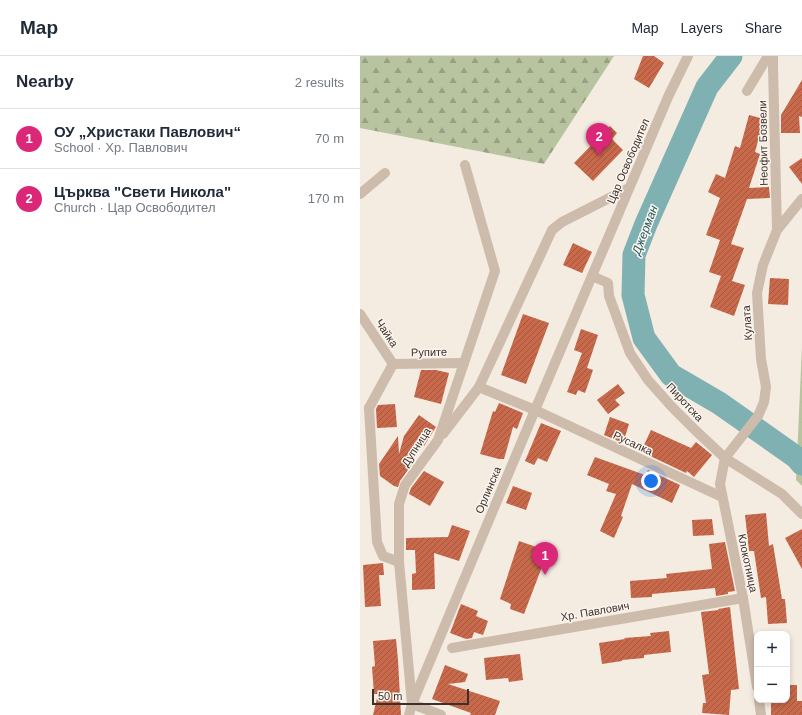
<!DOCTYPE html>
<meta charset="utf-8">
<style>
body{margin:0;font-family:Arial,sans-serif;background:#f2f2f3;color:#1f2937}
.controls{position:absolute;right:12px;bottom:12px;display:grid;overflow:hidden;border-radius:8px;box-shadow:0 2px 6px #0003}
.controls button{width:36px;height:36px;display:grid;place-items:center;padding:0;border:0;border-bottom:1px solid #e0e1e3;background:#fff;color:#1f2937;font:20px sans-serif}
.scale{position:absolute;left:12px;bottom:10px;width:97px;box-sizing:border-box;padding-left:4px;border:2px solid #3b302b;border-top:0;font-size:11px;line-height:14px;white-space:nowrap;color:#3b302b;-webkit-text-stroke:3px #fbf5ee;paint-order:stroke}
.you{position:absolute;left:291px;top:425px;width:14px;height:14px;margin:-10px;border:3px solid #fff;border-radius:50%;background:#1a73e8;box-shadow:0 0 0 6px #1a73e833}
.badge{display:grid;place-items:center;width:26px;height:26px;border-radius:50%;background:#db2777;color:#fff;font-size:13px;font-weight:700}
.pin{position:absolute;translate:-50% -33px;filter:drop-shadow(0 1px 2px #0008)}
.pin::after{content:'';position:absolute;top:21px;width:14px;height:12px;background:inherit;clip-path:polygon(0 0,100% 0,50% 100%)}
.list{margin:0;padding:0;list-style:none}
h2{display:flex;justify-content:space-between;align-items:center;height:52px;margin:0;padding:0 16px;font-size:17px}
h2 small{font-size:13px;font-weight:400;color:#747a83}
.list li{display:grid;grid-template-columns:26px 1fr auto;gap:12px;align-items:center;box-sizing:border-box;height:60px;padding:0 16px;border-top:1px solid #e0e1e3}
.list b{display:block;font-size:15px;white-space:nowrap}
.list p{margin:0;font-size:13px;white-space:nowrap;color:#747a83}
.list em{font-size:13px;font-style:normal;color:#747a83}
.map{position:relative;flex:none;width:442px;height:659px;overflow:hidden}
header{display:flex;align-items:center;gap:24px;box-sizing:border-box;height:56px;padding:0 20px;background:#fff;border-bottom:1px solid #e0e1e3}
header strong{font-size:19px}
nav{display:flex;gap:22px;margin-inline-start:auto;font-size:14px}
main{display:flex}
aside{flex:1;background:#fff}
.map>svg:first-child{display:block}
.forest{fill:url(#forest-firs)}
.lines{fill:none;stroke-linecap:round;stroke-linejoin:round}
.river{stroke:#7fb0b2;stroke-width:23}
.building{fill:url(#building-hatch)}
.minor{stroke:#cdbbac;stroke-width:10}
.labels{text-anchor:middle;dominant-baseline:central;stroke-width:3;stroke-linejoin:round;paint-order:stroke}
.street-label{font-size:11px;fill:#3b302b;stroke:#fbf5ee}
.water-label{font-size:12px;font-style:italic;fill:#1f5a5e;stroke:#fbf5ee}
</style>
<header>
<strong>Map</strong>
<nav><a>Map</a><a>Layers</a><a>Share</a></nav>
</header>
<main>
<aside>
<h2>Nearby<small>2 results</small></h2>
<ul class="list">
<li><span class="badge">1</span><div><b>ОУ „Христаки Павлович“</b><p>School · Хр. Павлович</p></div><em>70 m</em></li>
<li><span class="badge">2</span><div><b>Църква &quot;Свети Никола&quot;</b><p>Church · Цар Освободител</p></div><em>170 m</em></li>
</ul>
</aside>
<div class="map">
<svg width="442" height="659" viewBox="0 0 442 659">
<defs>
<pattern id="forest-firs" width="22" height="20" patternUnits="userSpaceOnUse"><rect width="22" height="20" fill="#b8c4a0"/><path d="M5 1l3.5 6h-7zM16 11l3.5 6h-7z" fill="#97a083"/></pattern>
<pattern id="building-hatch" width="6" height="6" patternUnits="userSpaceOnUse"><rect width="6" height="6" fill="#c8694b"/><path d="M-1 1l2-2M0 6l6-6M5 7l2-2" fill="none" stroke="#a4573f"/></pattern>
</defs>
<rect width="100%" height="100%" fill="#f4ebe1"/>
<g class="forest">
<polygon points="0,0 254,0 184,108 0,72"/>
<polygon points="442,290 442,430 436,424"/>
</g>
<g class="lines">
<polyline class="river" points="371,0 347,31 286,168 274,199 273,239 284,282 311,319 359,347 436,401 442,408"/>
</g>
<g class="building">
<polygon points="283,0 294,0 304,7 289,32 274,23"/>
<polygon points="442,24 442,61 439,60 440,77 421,77 421,59"/>
<polygon points="389,59 404,63 395,96 400,98 389,132 409,131 410,142 387,143 371,188 384,192 372,225 385,229 374,260 350,251 361,220 349,216 360,184 346,179 360,142 348,136 356,118 365,122 375,90 380,92"/>
<polygon points="250,70 257,77 252,83 263,94 233,125 214,107"/>
<polygon points="442,102 442,128 429,111"/>
<polygon points="213,187 232,196 222,217 203,209"/>
<polygon points="410,222 429,223 428,249 408,248"/>
<polygon points="163,258 189,267 166,328 141,319"/>
<polygon points="221,273 238,279 227,312 233,314 225,337 218,334 216,339 207,336 222,297 214,294"/>
<polygon points="61,314 76,314 89,317 81,348 54,341"/>
<polygon points="258,328 265,337 255,344 260,349 248,358 237,344"/>
<polygon points="139,347 163,357 157,373 153,371 144,403 139,403 120,398 133,355 135,356"/>
<polygon points="35,348 37,371 17,372 16,353 18,349"/>
<polygon points="59,359 76,371 74,374 64,390 62,388 49,407 52,408 40,425 38,431 34,430 20,420 19,408 38,380 39,398 44,380"/>
<polygon points="250,361 269,368 263,387 244,379"/>
<polygon points="181,367 201,375 187,406 178,402 174,409 165,405"/>
<polygon points="291,374 331,392 336,386 352,399 334,421 327,415 326,417 286,398 288,391 284,389"/>
<polygon points="235,401 285,419 288,414 320,429 312,447 272,428 261,460 263,461 254,482 240,475 256,438 246,435 249,428 227,419"/>
<polygon points="64,415 84,426 70,450 49,438 51,432"/>
<polygon points="153,430 172,437 166,454 146,447"/>
<polygon points="406,457 409,490 413,488 422,543 425,543 427,567 408,568 406,541 401,542 394,495 389,495 385,459"/>
<polygon points="352,463 354,479 333,480 332,464"/>
<polygon points="92,469 110,475 99,505 74,497 75,533 52,534 52,518 56,517 55,494 46,494 46,482 88,481"/>
<polygon points="442,473 442,513 425,482"/>
<polygon points="159,485 188,495 164,558 150,553 151,548 140,543"/>
<polygon points="365,486 375,535 368,536 368,538 356,540 355,532 292,538 292,541 271,542 270,525 307,522 306,518 352,513 349,488"/>
<polygon points="23,507 24,519 19,519 21,550 5,551 3,509"/>
<polygon points="101,548 118,555 116,560 128,565 123,579 114,576 112,582 106,583 90,577"/>
<polygon points="370,551 379,633 371,634 369,659 342,657 343,647 346,647 342,619 349,618 341,556 359,554 358,553"/>
<polygon points="309,575 311,596 284,599 284,602 262,604 262,605 242,608 239,587 265,583 264,582 291,580 290,577"/>
<polygon points="36,583 38,604 41,659 13,659 18,638 14,638 12,611 15,610 13,585"/>
<polygon points="160,598 163,624 149,626 148,622 126,624 124,602"/>
<polygon points="85,609 108,618 105,626 88,628 140,645 135,659 110,659 111,657 72,643"/>
<polygon points="427,629 437,629 437,645 442,645 442,659 411,659 411,646 427,645"/>
</g>
<g class="lines">
<g class="minor">
<polyline points="413,0 413,11 417,174"/>
<polyline points="387,35 408,0"/>
<polyline points="0,138 25,117"/>
<polyline points="232,220 248,227 249,240 270,297 288,324 312,351 335,374 365,402 422,438 442,458"/>
<polyline points="0,258 33,308 9,352"/>
<polyline points="33,308 104,307"/>
<polyline points="119,331 175,354 362,441"/>
<polyline points="9,352 17,486 23,500 39,506"/>
<polyline points="83,378 119,331 192,174 202,166 269,132"/>
<polyline points="92,592 383,542"/>
<polyline points="397,631 383,542 360,428 365,402 398,360 404,346 406,331 401,303 397,237 403,209 417,174 442,143"/>
<polyline points="399,644 401,659"/>
<polyline points="49,659 52,648 175,354 308,41 328,0"/>
<polyline points="81,659 52,648 39,506 39,448 45,429 78,384 135,215 105,109"/>
</g>
</g>
<g class="labels">
<g class="street-label">
<text transform="translate(403 87) rotate(-91)">Неофит Бозвели</text>
<text transform="translate(268 105) rotate(-67)">Цар Освободител</text>
<text transform="translate(387 267) rotate(-94)">Кулата</text>
<text transform="translate(27 277) rotate(57)">Чайка</text>
<text transform="translate(69 296) rotate(-1)">Рупите</text>
<text transform="translate(325 346) rotate(47)">Пиротска</text>
<text transform="translate(273 387) rotate(25)">Русалка</text>
<text transform="translate(56 391) rotate(-57)">Дупница</text>
<text transform="translate(128 434) rotate(-67)">Орлинска</text>
<text transform="translate(388 507) rotate(78)">Клокотница</text>
<text transform="translate(235 555) rotate(-10)">Хр. Павлович</text>
</g>
<g class="water-label">
<text transform="translate(285 174) rotate(-69)">Джерман</text>
</g>
</g>
</svg>
<div class="controls">
<button>+</button>
<button>−</button>
</div>
<div class="scale">50 m</div>
<div class="you"></div>
<div class="pin badge" style="left:185px;top:519px">1</div>
<div class="pin badge" style="left:239px;top:100px">2</div>
</div>
</main>
